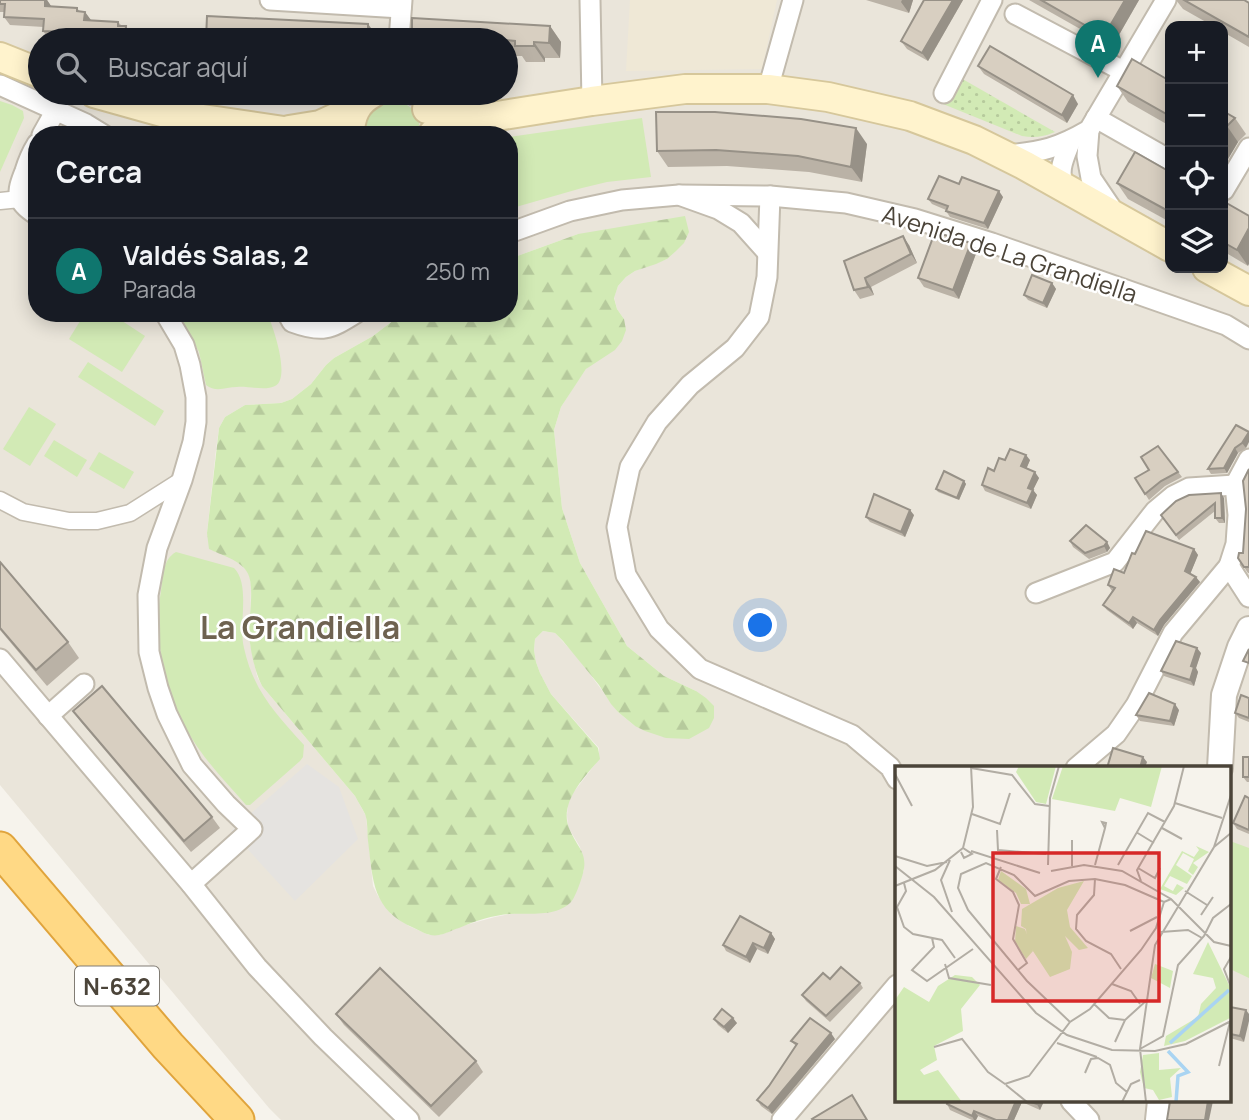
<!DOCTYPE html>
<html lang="es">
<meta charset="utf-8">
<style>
body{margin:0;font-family:Manrope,sans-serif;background:#242831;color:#f1f3f6}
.controls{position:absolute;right:21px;top:21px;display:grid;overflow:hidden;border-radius:14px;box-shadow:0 4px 18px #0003}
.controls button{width:63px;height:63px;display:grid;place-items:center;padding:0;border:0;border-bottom:2px solid #363941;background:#171b24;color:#f1f3f6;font:35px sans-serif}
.you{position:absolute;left:761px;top:626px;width:24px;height:24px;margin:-18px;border:5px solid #fff;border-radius:50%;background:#1a73e8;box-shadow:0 0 0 10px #1a73e833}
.badge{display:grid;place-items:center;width:46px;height:46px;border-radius:50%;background:#0f766e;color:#fff;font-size:23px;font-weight:700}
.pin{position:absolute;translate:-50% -58px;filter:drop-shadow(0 2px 4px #0008)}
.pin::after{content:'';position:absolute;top:37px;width:24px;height:21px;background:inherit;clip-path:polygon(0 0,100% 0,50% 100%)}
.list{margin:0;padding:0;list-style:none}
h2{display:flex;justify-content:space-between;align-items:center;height:91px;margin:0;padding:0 28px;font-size:30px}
h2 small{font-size:23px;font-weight:400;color:#9ea1a6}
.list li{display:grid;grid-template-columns:46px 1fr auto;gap:21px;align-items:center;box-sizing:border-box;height:105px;padding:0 28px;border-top:2px solid #363941}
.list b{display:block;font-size:26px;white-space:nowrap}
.list p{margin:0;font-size:23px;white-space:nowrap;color:#9ea1a6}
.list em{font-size:23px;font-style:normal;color:#9ea1a6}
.icon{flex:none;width:38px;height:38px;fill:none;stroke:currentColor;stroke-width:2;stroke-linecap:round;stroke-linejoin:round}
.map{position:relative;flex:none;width:1249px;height:1120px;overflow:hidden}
.search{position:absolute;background:#171b24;box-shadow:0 4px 18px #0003;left:28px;top:28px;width:490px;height:77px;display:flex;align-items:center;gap:18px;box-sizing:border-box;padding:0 24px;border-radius:38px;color:#9ea1a6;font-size:26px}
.panel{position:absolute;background:#171b24;box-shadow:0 4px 18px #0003;left:28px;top:126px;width:490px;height:196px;border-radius:28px}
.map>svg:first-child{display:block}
.residential{fill:#eae5da;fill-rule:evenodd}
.education{fill:#efe8d6}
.green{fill:#d2eab5}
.forest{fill:url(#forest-firs)}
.garden{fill:url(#garden-dots)}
.parking{fill:#e5e3e0}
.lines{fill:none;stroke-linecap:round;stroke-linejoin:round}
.pedestrian-casing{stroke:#c2bbae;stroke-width:19}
.minor-casing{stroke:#c2bbae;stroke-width:23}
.tertiary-casing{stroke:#c2bbae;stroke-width:28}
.secondary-casing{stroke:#d6c79b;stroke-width:32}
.trunk-casing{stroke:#e0a43c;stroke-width:37}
.pedestrian{stroke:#fff;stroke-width:16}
.minor{stroke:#fff;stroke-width:19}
.tertiary{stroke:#fff;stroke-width:24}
.secondary{stroke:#fff3cd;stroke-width:28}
.trunk{stroke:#ffd985;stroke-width:33}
.wall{fill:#bab2a6}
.shaded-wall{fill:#979187}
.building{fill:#d8cfc1;stroke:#979187;stroke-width:2}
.labels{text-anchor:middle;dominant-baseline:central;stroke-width:5;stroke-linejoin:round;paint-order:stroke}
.shield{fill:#fff;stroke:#817c74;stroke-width:2}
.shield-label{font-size:23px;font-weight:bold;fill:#4b4439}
.street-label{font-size:24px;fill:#4b4439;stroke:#fff}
.district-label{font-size:32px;font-weight:bold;fill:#6e6250;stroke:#fff}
.inset-river{fill:none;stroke:#a9d4f2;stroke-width:3.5}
.inset-road{fill:none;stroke:#b2ada4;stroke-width:2}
.view{fill:#d62828;fill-opacity:0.15;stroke:#d62828;stroke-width:3.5}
.inset-edge{fill:none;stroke:#4b4439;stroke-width:3.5}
</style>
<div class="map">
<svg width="1249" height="1120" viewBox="0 0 1249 1120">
<defs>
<pattern id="forest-firs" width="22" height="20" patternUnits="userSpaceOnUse" patternTransform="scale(1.75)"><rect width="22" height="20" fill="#d2eab5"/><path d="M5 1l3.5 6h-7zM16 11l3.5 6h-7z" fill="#b6ca9c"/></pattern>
<pattern id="garden-dots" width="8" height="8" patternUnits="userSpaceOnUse" patternTransform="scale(1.75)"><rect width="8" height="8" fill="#d2eab5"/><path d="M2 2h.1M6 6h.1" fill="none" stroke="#b6ca9c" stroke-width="1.8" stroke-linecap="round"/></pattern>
</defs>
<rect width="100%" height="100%" fill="#f6f3ec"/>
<path class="residential" d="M0,0H1249V1120H281L269,1108L0,785ZM1170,26H1223V268H1170ZM40,40H506V93H40ZM37,135H509V259L578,234L667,259L635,271L626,277L618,286L614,297L617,309L624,319L595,361L586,369L573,388L561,407L554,430L562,508L580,563L627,646L664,676L696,691L635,726L618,712L578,658L555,633L543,631L535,639L534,650L536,662L540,673L551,694L599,748V759L573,793L568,804L567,815L568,827L580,847L584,870L571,902L495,917L462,926L440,935H429L409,926L391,914L378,896L373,886L366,816L355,796L262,686L257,676L250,643L251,584L249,573L207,533L216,450L219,428L225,417L245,405L281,403L292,399L311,384L326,365L334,358L373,336L403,313H37ZM897,768H1230V1101H897Z"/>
<polygon class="education" points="630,0 777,0 762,69 626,71"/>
<g class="green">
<path d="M390,99C410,102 422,114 419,135H361V121L381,100Z"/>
<polygon points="0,101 12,105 23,111 24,118 0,172"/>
<polygon points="642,118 651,177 607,182 582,188 509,209 509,137"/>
<polygon points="85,313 110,313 145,336 122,372 69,339"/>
<path d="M178,313H267C273,326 291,378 275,386C266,391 248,386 237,387C226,387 216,393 206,385L199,352Z"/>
<polygon points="88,362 164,411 155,426 78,377"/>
<polygon points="29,407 56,424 30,466 3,449"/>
<polygon points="54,440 87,460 77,477 44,456"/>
<polygon points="99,452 134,472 124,489 89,469"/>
<path d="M176,552L234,568C251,585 238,625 244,648C253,690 276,714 304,745L303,757L300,761L250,805H246C227,783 206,762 191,737C166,694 152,641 161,591C163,577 162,560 176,552Z"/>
<polygon points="1230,841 1249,848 1249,978 1230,969"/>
</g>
<path class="forest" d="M685,216L689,232L684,243L676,251L667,259L656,264L635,271L626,277L618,286L614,298L617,309L624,319L626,330L622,341L615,350L586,369L561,407L554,430L562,508L580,563L627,646L664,676L696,691L706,698L714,706V718L709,728L689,739L666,738L645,731L635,726L618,712L611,704L599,685L563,641L555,633L543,631L535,639L534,650L536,662L540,673L551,694L598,748L600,759C584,777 559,803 569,828C579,852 591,853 580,883C578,888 575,897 571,902C557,917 529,913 510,914C493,915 475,921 459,928C452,930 446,934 439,935C430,937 422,932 414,928C372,910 373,881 368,841C367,832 368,822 365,814C362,808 358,802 355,796L262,686C254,669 250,650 249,632C249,616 255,584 247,572C240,560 221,555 209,549L207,533L219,428L225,417L245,405L281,403L292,399L311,384L326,365L334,358L373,336L403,313H509V259L578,234Z"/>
<path class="garden" d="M959,77L1055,132C1043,137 1034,138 1022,136L943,104Z"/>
<polygon class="parking" points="307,764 339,787 358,839 295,901 231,831"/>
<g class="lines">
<defs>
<g id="pedestrian">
<polyline points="0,201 20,199"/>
<polyline points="0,500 23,512 69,521 97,521 130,513 182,480"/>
</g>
<g id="minor">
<polyline points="270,0 401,8"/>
<polyline points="590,0 592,101"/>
<polyline points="1015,14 1123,71"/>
<polyline points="399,40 402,0"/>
<polyline points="0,85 86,124 104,135"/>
<polyline points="768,89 793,0"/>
<polyline points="412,93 412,94"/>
<polyline points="944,93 992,0"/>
<polyline points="1096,118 1170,160"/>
<polyline points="1089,130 1087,156 1091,178 1114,212"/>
<polyline points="42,135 56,110"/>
<path d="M37,144C32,152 28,161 25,171C16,193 15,202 37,215"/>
<path d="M1006,155C1042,152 1058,148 1089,130L1166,0"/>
<path d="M1066,188C1055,173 1065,156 1071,140"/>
<polyline points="1223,189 1224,190 1249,148"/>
<polyline points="679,195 770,196 846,203 915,219 992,243 1226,325 1249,339"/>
<polyline points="770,196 767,277 759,317 735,348 690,385 657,422 630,467 617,527 626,575 659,629 700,669 852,735 890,767 897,779"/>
<polyline points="509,233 570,211 622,200 679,195 718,209 741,223 767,252"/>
<polyline points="165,313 184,345 190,365 196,397 196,422 193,442 182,480 157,548 148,595 149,652 158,688 167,714 192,765 226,804 252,829 191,884"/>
<path d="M287,313L292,322C322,333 329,330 356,313"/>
<polyline points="1229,566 1249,597"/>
<polyline points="1036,593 1115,562 1155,511 1173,496 1189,488 1235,485"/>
<polyline points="0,659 191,884 257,967 323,1037 409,1120"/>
<polyline points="48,716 84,684"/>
<polyline points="1076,768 1116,734 1136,705 1173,633 1229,566 1236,544 1238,515 1235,485 1249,459"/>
<polyline points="1071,1101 1089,1120"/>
<polyline points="782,1120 897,985"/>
</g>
<g id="tertiary">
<polyline points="1220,768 1224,695 1240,647 1249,629"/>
<polyline points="1158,1120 1160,1101"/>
</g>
<g id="secondary">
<polyline points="0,57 40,73"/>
<polyline points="94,93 169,114 311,135"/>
<polyline points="427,109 443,113 473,116"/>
<polyline points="289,130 320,125 355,109"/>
<polyline points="433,134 466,122 497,116 592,101 685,89 768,89 828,97 910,116 974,140 1024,165 1170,247"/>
<path d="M350,135C350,116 356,102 373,93"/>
<polyline points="1207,268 1249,291"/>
</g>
<polyline id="trunk" points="0,849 168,1046 237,1120"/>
</defs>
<use href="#pedestrian" class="pedestrian-casing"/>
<use href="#minor" class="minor-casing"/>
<use href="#tertiary" class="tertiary-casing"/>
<use href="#secondary" class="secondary-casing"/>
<use href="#trunk" class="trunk-casing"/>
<use href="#pedestrian" class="pedestrian"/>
<use href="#minor" class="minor"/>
<use href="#tertiary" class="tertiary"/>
<use href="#secondary" class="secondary"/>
<use href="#trunk" class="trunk"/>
</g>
<g class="wall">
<polygon points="0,0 47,0 51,6 77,8 80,12 85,12 91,21 118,22 131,35 161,40 49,39 43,31 44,27 10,25 4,17 4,12 0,12"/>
<polygon points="866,0 913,0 909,13"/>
<polygon points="924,0 963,0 928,61 907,49 901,41"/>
<polygon points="1029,0 1139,0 1112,47"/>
<polygon points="1176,0 1244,0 1249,3 1249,47 1223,32 1223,26 1213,26 1183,9"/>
<polygon points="550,26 561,42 560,58 545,58 545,62 526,62 522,56 506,56 506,40 415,40 412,36"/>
<polygon points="978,66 1078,104 1067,123 984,74"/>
<polygon points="1170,81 1170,126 1128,102 1117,86"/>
<polygon points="1223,111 1235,118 1246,134 1238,142 1228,159 1223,155"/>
<polygon points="867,144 862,182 809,172 727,166 668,167 657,151"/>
<polygon points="1170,172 1170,222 1128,199 1117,183"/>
<polygon points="959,184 1003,197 988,229 950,217 946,211 946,210 932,204 928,199"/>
<polygon points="1223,201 1248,266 1223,251"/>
<polygon points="909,245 917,263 871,287 874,295 860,299 854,290 844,261"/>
<polygon points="977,251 959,299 924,287 918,278"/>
<polygon points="1052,283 1056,289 1047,308 1028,300 1024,295"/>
<polygon points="1236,425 1246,448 1238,453 1227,473 1211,474 1208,469"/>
<polygon points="1158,446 1182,477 1165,486 1149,500 1135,478 1149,470"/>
<polygon points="1005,460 1030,460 1026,469 1039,478 1033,490 1037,495 1031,509 985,491 982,485 994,471"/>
<polygon points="1249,469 1249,573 1248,573 1238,558 1243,553"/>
<polygon points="964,481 966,484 959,500 938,492 936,489"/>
<polygon points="1224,498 1225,523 1219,523 1215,518 1215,511 1179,540 1161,515"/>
<polygon points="914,515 905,537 870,522 866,517"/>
<polygon points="1070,541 1107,542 1110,548 1107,552 1089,559 1073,547"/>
<polygon points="1194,549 1198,555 1190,574 1200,582 1164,625 1158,636 1137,623 1133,629 1107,610 1103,605 1112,591 1108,585 1124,573 1135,554"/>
<polygon points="0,562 68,642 79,658 47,686 0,630"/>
<polygon points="1201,653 1196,668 1198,672 1194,686 1164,676 1161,671"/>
<polygon points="1249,698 1249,722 1239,718 1235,713"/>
<polygon points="1179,710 1174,726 1140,721 1136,715"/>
<polygon points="73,711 212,817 220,828 191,852 81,722"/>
<polygon points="1249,757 1249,782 1247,782 1243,777"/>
<polygon points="1249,798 1249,834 1237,829 1233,823"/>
<polygon points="771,933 775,939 768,954 757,949 750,963 726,951 723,945"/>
<polygon points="830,979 860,983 863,988 830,1022 806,1001 802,995"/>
<polygon points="1230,1007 1244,1042 1230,1038"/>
<polygon points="336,1014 476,1061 483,1072 439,1117 344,1025"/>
<polygon points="714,1019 737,1023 728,1033 718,1025"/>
<polygon points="835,1039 772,1114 761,1106 757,1100 769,1086 796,1046 791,1041"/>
<polygon points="948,1101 1044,1101 1040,1110 1022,1102 1014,1120 987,1120 978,1116 976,1120 972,1120 950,1110 947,1104"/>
<polygon points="1105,1101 1129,1101 1128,1103"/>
</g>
<g class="shaded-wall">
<polygon points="45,0 47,0 51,6 45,6"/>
<polygon points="902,0 913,0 909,13 901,2"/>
<polygon points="953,0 963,0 928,61 922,53"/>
<polygon points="1125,0 1139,0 1112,47 1104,36"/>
<polygon points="85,12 91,20 90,29 84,20"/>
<polygon points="368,24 374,32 374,40 368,40"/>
<polygon points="126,26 131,35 131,40 125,35"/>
<polygon points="550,26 561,42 560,58 549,43"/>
<polygon points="534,42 545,58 545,62 534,46"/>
<polygon points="1073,95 1078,104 1067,123 1062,115"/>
<polygon points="1227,126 1238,142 1228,159 1223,150 1223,134"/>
<polygon points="856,128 867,144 862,182 851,167"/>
<polygon points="999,191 1003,197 988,229 984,223"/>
<polygon points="1249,228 1249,264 1248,266 1237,250"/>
<polygon points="903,236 909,245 917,263 911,254"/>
<polygon points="971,243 977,251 959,299 953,290"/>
<polygon points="865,278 871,287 874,295 868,287"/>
<polygon points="1052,283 1056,289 1047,308 1043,303"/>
<polygon points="1249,432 1249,442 1246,448 1242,443"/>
<polygon points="1235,448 1238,453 1227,473 1224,468"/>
<polygon points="1026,455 1030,460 1025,472 1021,466"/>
<polygon points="1035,472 1039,478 1033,490 1037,495 1031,509 1027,503 1028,488"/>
<polygon points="964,481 966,484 959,500 957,498"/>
<polygon points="1221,493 1224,498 1225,523 1222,518"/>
<polygon points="910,510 914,515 905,537 901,532"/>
<polygon points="1107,542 1110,548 1107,552 1104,546"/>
<polygon points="1194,549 1198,555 1189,577 1185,571"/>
<polygon points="1196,577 1200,582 1164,625 1158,636 1154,630 1160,620"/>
<polygon points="1133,617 1137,623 1133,629 1129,623"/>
<polygon points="1197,648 1201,653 1196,668 1198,672 1194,686 1190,680 1191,666"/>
<polygon points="1175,704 1179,710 1174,726 1170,721"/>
<polygon points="1143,757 1147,762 1145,768 1140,768"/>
<polygon points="771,933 775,939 768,954 764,948"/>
<polygon points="753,943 757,949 750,963 746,957"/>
<polygon points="1246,1010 1249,1014 1249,1021 1244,1042 1240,1036"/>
<polygon points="733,1018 737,1023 728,1033 724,1027"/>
<polygon points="831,1033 835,1039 772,1114 768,1108"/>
<polygon points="1016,1101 1022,1102 1014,1120 1008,1120"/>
<polygon points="1038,1101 1044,1101 1040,1110 1037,1104"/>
<polygon points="1208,1101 1213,1101 1209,1120 1205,1120"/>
<polygon points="974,1111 978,1116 976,1120 974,1120 972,1116"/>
</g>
<g class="building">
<polygon points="0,0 45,0 45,6 77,8 77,11 85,12 84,20 118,22 118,26 126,26 125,35 158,37 158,40 83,40 84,33 43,31 44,19 4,17 5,4 0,4"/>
<polygon points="924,0 953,0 922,53 901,41"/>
<polygon points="1041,0 1125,0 1104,36"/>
<polygon points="1184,0 1244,0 1249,3 1249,37"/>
<polygon points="207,16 368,24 368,40 241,40 206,39"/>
<polygon points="412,18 550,26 549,43 534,42 534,46 515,46 515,41 506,40 469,40 469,38 443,37 443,40 424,40 424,36 412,36"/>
<polygon points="990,46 1073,95 1062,115 978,66"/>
<polygon points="1132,59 1170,81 1170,116 1117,86"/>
<polygon points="1223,111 1235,118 1227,126 1223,134"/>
<polygon points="656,112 715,112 801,119 856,128 851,167 798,156 716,150 657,151"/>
<polygon points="1135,152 1170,172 1170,212 1117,183"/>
<polygon points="939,176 959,184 962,177 999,191 984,223 946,211 948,206 928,199"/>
<polygon points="1223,201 1249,216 1249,228 1237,250 1223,242"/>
<polygon points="935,232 971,243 953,290 918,278"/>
<polygon points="903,236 911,254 865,278 868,287 854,290 844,261"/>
<polygon points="1032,275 1052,283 1043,303 1024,295"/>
<polygon points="1236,425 1249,432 1242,443 1235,448 1224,468 1208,469"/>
<polygon points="1158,446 1178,472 1161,481 1145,494 1135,478 1149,470 1141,457"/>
<polygon points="1010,449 1026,455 1021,466 1035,472 1028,488 1033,490 1027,503 982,485 988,468 994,471 999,458 1005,460"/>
<polygon points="1249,469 1249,567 1244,567 1238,558 1239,553 1243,553 1246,509 1243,481"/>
<polygon points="944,471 964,481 957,498 936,489"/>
<polygon points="1221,493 1222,518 1215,518 1215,503 1176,535 1161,515 1176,501 1189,495"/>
<polygon points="874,494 910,510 901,532 866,517"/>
<polygon points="1086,525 1107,542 1104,546 1085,553 1070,541"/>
<polygon points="1146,531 1194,549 1185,571 1196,577 1160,620 1154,630 1133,617 1129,623 1103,605 1115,588 1108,585 1114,569 1124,573 1132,553 1135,554"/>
<polygon points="0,562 68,642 36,670 0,628"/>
<polygon points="1176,641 1197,648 1191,666 1194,667 1190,680 1161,671"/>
<polygon points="1249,649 1249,663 1243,661"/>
<polygon points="102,686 212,817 184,841 73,711"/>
<polygon points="1149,693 1175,704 1170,721 1136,715"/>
<polygon points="1241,695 1249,698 1249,718 1235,713"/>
<polygon points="1113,748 1143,757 1140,768 1107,768"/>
<rect x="1243" y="757" width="6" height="20"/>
<polygon points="1245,796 1249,798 1249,830 1233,823"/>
<polygon points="740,916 771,933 764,948 753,943 746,957 723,945"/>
<polygon points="841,967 860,983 826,1016 802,995 823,973 830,979"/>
<polygon points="380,968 476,1061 431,1106 336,1014"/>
<polygon points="1230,1007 1246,1010 1240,1036 1230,1034"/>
<polygon points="722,1009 733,1018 724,1027 714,1019"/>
<polygon points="810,1018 831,1033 768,1108 757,1100 769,1086 797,1044 791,1041"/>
<polygon points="852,1095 867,1120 813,1120 812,1119"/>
<polygon points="948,1101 1016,1101 1008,1120 996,1120 974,1111 972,1116 947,1104"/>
<polygon points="1028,1101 1038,1101 1037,1104"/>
<polygon points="1170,1101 1208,1101 1205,1120 1167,1120"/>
</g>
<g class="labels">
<rect class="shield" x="75" y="966.5" width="84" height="39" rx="5"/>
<g class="shield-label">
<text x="117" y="986">N-632</text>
</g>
<g class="street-label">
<text transform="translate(1010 253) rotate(18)">Avenida de La Grandiella</text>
</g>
<g class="district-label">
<text x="300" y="627">La Grandiella</text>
</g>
</g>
<g transform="translate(895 766)">
<rect width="336" height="336" fill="#f6f3ec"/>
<path d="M124,0H161L151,38L141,36L121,6ZM168,0L234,2L267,0L256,41L225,32L220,45L157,33ZM301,80L314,86L298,97L303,101L298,109L293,105L299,93L288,87L281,99L297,110L292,118L275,110L269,120L278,125L282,118L289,122L281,129L265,123L287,85L299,91L304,84ZM106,105L131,123L135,138H126L121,127L103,114ZM121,160L130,163L138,185L131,193L120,176ZM313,176L336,223L335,252L290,275L269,280L271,270L303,251L306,238L321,222L318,212L298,208ZM260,198L278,205L275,222L256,212ZM264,287V304L286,302L275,312L277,331L264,334L258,324L249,322L245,306L248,289Z" fill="#d2eab5"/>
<path d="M189,115L172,144L175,161L193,182L184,184L170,170L177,186L175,203L155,211L132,176L131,163L126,160L127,143L163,122ZM60,209L77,211L85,219L66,243L68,265L39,280L42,294L25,304L29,309L43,304L67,336H0V234L9,221L34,236L43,220Z" fill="#d2eab5"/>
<path class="inset-river" d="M275,277L334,224M273,285L293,306L283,310L281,336"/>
<path class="inset-road" d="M76,2L117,9L140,38L154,40M0,8L17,40M280,37L327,52M77,48L105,58L115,27M267,62L287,73M102,64L103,84L151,88M241,66L259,77M177,74V100M319,81L336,67M68,82L78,41L76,0M76,85L145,107M0,90L32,100L52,96M55,94L46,114L57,146M153,99L155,32L164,0M200,99L210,62L207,56L211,57L210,62M223,99L253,47L270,56M0,100L39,131L141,247L172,269L217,284L260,285L291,278L336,255M106,101L101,113L118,126L124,139L118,173L132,197L123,204M243,102L260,112L265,102M156,105L189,99L227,105L276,133L319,176L336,180M200,113L199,129L182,149L181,163L191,175L216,188L226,203M246,115L242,104L279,40L289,0M9,117L11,125L2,141L9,161L18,168L47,174L60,192M0,120L40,104L68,82L77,88L69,92L66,86M290,125L312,139M306,149L318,131M235,165L262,151M266,166L293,164L307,172M37,172L39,181L17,204L32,215L78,183M336,191L329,203L336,221M50,198L54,212L96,219M217,218L236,225L245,238M199,238L214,252L230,254M175,256L132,215L73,144L63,122L66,108L91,97L119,109L140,130L174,115L200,113L230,119L269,136M220,276L230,254L252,234M162,277L202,291M39,281L67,273L93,306L110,318L134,310L175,256L195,243L246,184L261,162L269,136L276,133M245,283L268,270L283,199L309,170L318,152L336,138M324,300L335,256M190,307L196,293L203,292L215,299L221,317L232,326M111,319L132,336M227,336L236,318L245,314M251,336L245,283L260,179L319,81L336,29"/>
<path class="view" d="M98,87H264V235H98Z"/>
<rect width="336" height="336" class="inset-edge"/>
</g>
</svg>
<div class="controls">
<button>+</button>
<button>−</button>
<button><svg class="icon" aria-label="locate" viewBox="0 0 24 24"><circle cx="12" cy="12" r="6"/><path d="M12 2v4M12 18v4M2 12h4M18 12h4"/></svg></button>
<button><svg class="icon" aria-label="layers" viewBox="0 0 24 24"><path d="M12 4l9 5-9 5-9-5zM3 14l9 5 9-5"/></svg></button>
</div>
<div class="you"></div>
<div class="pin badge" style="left:1098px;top:78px">A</div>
<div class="search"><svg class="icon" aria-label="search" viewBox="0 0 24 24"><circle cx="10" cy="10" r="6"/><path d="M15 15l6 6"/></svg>Buscar aquí</div>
<section class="panel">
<h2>Cerca<small></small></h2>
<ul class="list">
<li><span class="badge">A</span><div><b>Valdés Salas, 2</b><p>Parada</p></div><em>250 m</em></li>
</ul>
</section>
</div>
